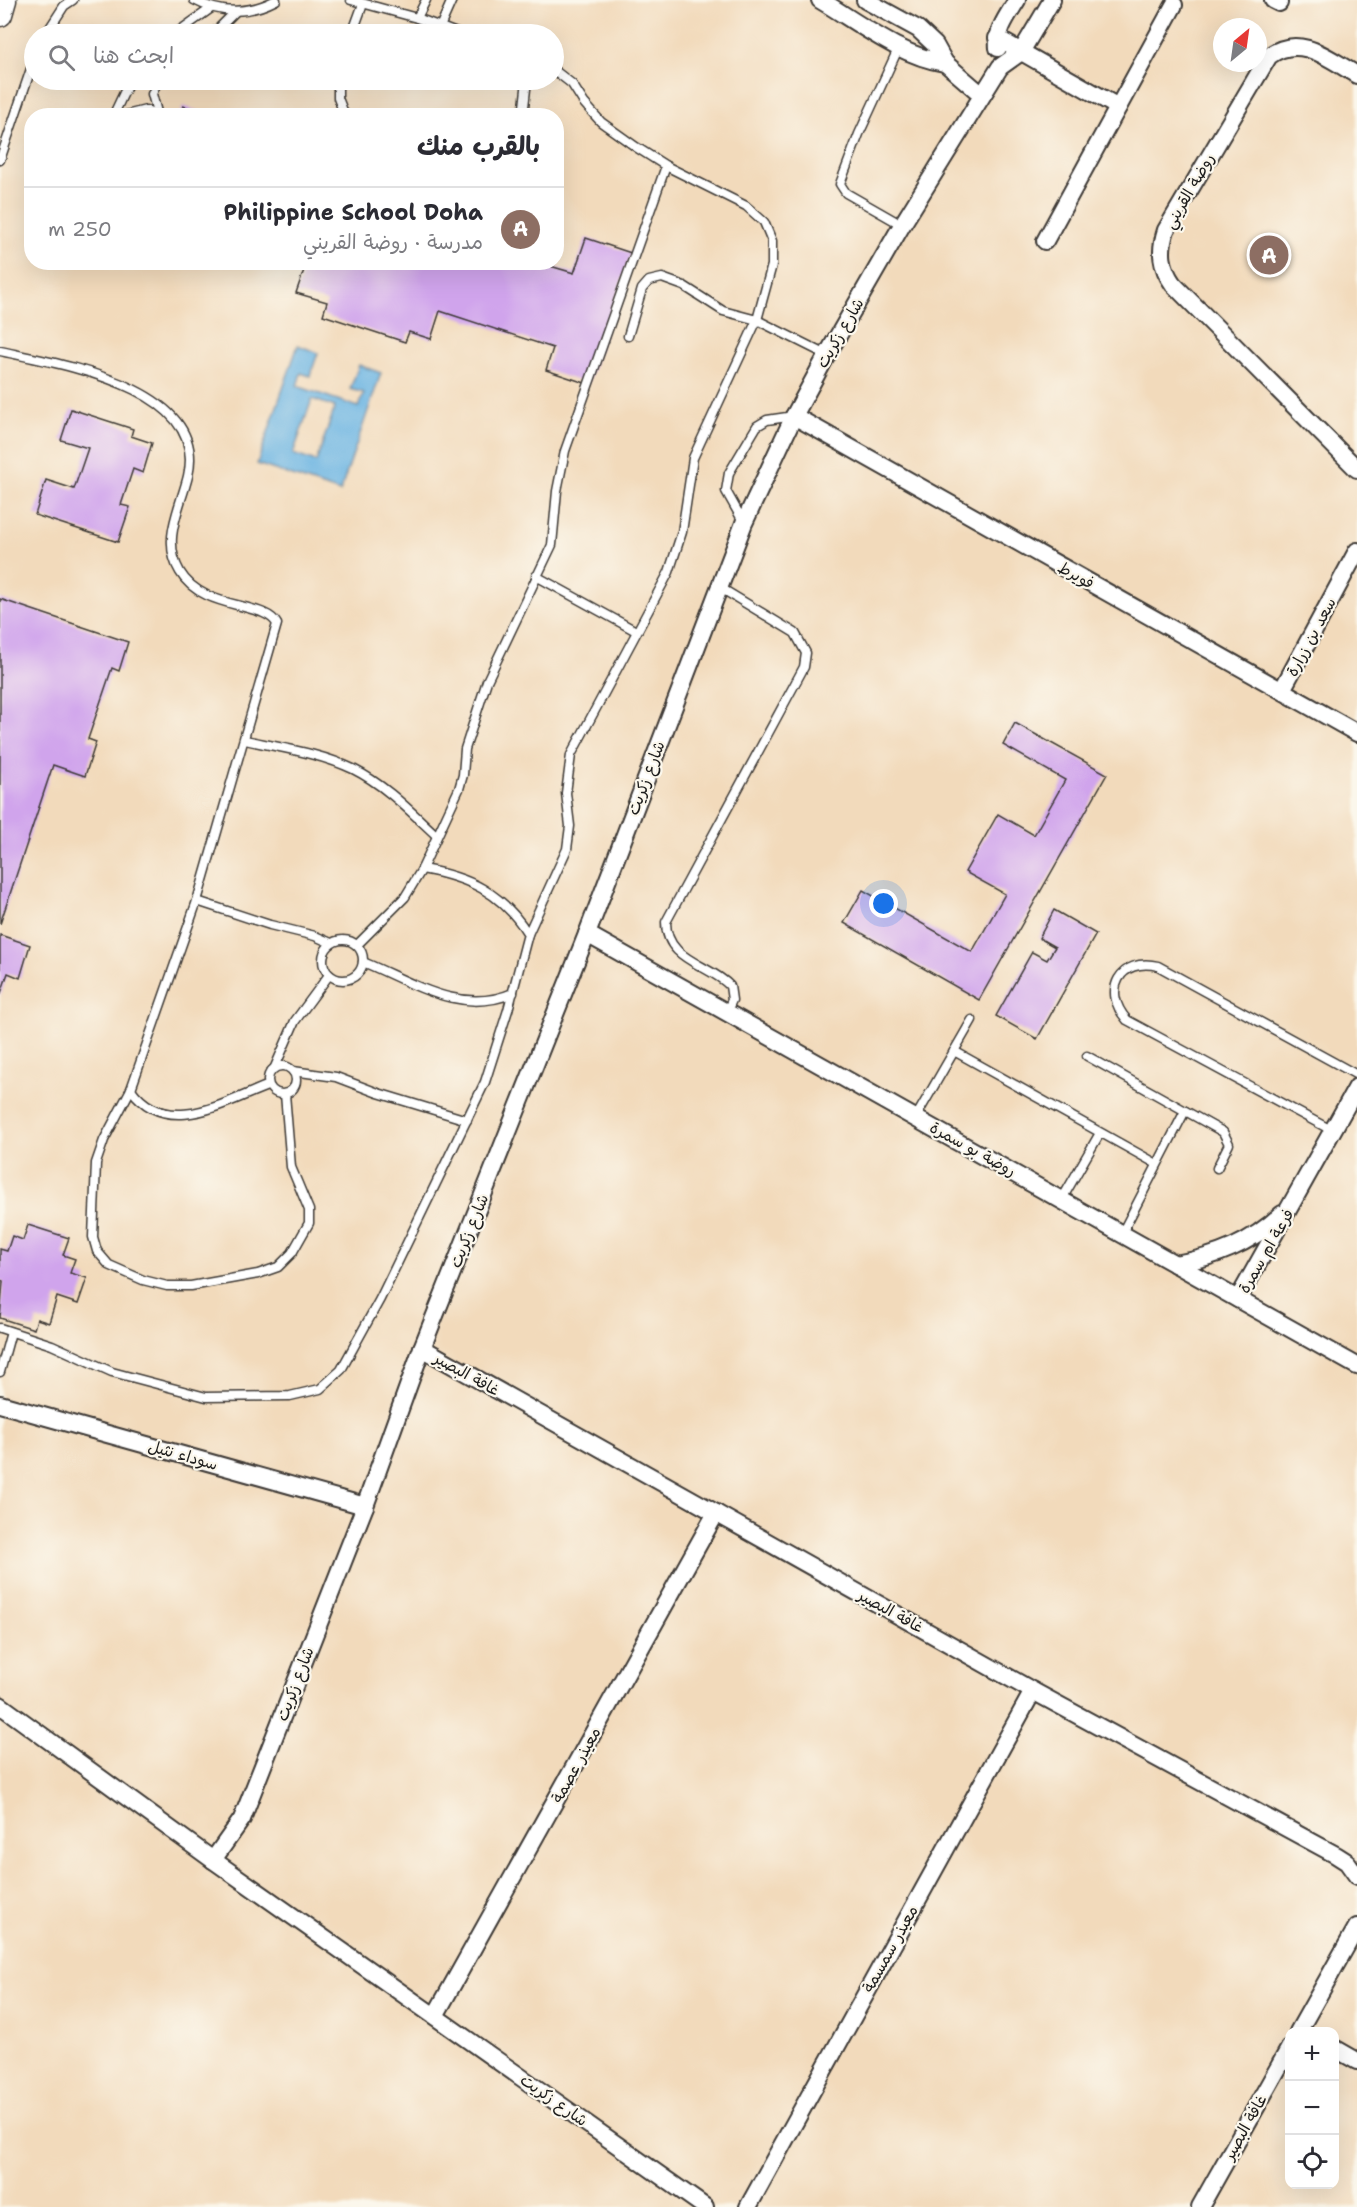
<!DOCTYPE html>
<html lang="ar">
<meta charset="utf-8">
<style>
body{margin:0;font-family:"Shantell Sans","Playpen Sans Arabic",sans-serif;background:#f7f7f7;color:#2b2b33;direction:rtl}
.controls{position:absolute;right:18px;bottom:18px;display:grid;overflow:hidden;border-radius:12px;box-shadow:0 6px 24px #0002}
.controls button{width:54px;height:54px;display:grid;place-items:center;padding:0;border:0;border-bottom:2px solid #e1e1e2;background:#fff;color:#2b2b33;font:30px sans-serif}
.compass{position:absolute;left:1213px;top:18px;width:54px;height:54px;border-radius:50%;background:#fff;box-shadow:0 6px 24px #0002;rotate:29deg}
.you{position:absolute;left:884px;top:904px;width:21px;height:21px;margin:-15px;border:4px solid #fff;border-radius:50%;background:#1a73e8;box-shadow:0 0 0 9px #1a73e833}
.badge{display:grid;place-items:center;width:39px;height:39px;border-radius:50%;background:#db2777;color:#fff;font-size:20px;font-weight:700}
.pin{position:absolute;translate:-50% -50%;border:3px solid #fff;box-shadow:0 2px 6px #0006}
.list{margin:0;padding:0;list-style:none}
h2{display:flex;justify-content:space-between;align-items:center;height:78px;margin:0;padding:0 24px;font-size:26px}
h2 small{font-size:20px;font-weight:400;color:#7c7c81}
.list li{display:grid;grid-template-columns:39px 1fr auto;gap:18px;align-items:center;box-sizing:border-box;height:84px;padding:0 24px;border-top:2px solid #e1e1e2}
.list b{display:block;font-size:22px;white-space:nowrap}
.list p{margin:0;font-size:20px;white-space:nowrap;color:#7c7c81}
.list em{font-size:20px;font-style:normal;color:#7c7c81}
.icon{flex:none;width:33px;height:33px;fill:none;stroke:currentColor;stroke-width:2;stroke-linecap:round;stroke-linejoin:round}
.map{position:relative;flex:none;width:1357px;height:2207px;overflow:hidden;direction:ltr}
.search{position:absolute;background:#fff;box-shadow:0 6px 24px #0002;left:24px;top:24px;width:540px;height:66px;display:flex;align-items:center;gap:15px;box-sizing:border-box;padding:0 21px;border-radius:33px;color:#7c7c81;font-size:22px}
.panel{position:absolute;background:#fff;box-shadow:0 6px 24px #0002;left:24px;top:108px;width:540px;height:162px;border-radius:24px;direction:rtl}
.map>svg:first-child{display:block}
.water{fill:#6ab4e2;stroke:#43687f;stroke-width:1.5;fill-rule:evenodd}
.building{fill:#d0a4ec}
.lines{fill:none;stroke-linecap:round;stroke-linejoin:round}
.service-casing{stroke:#3c3834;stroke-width:11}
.minor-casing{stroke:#3c3834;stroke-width:20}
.secondary-casing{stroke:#3c3834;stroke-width:27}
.service{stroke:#fff;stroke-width:8}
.minor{stroke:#fff;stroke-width:16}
.secondary{stroke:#fff;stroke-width:24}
.labels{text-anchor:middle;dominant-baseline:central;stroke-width:4.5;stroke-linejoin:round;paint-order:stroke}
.street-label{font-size:16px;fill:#1c1c1c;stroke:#fbf7ec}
</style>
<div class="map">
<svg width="1357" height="2207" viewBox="0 0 1357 2207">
<rect width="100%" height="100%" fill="#fbf7ec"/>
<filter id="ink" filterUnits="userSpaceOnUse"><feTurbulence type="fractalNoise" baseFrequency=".0167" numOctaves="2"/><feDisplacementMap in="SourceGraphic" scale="12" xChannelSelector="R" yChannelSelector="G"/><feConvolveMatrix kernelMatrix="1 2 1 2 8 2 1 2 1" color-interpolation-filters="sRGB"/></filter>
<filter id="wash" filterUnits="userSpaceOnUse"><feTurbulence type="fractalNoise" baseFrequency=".008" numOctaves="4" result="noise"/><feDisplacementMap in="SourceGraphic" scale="24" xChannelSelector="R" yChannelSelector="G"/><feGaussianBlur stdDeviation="1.35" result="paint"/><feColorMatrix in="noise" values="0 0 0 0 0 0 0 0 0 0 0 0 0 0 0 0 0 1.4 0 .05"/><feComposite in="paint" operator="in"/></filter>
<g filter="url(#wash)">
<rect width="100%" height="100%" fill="#f2dabb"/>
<path class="water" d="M298,345L318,353L310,376L301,373L297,386L358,407L364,393L350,389L359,365L381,373L340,492L257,464ZM312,399L335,407L316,462L293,454Z"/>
<g id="blocks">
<g class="building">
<polygon points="183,106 209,115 209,116 180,116"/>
<polygon points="586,238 631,253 588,384 546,370 553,348 440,311 431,339 409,332 405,342 323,315 327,302 296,293 304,270 283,263 551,262 550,266 574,273"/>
<polygon points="71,409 133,429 131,436 152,443 143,473 133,469 121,505 130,507 118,542 35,515 46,480 74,489 88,448 61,440"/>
<polygon points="0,599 128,642 119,671 112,668 88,739 96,742 85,776 53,765 0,924"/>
<polygon points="1015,723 1107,774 979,1000 844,923 863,890 972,952 1005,894 965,872 998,814 1034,835 1065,780 1003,745"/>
<polygon points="1054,910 1096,934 1037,1039 996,1016 1032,952 1047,960 1055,947 1039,938"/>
<polygon points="0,935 30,945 20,978 8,973 0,996"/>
<polygon points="28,1225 69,1238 63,1255 75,1259 70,1273 87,1278 78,1304 57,1297 49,1323 37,1319 34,1329 0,1318 3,1281 0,1280 0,1249 7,1251 12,1236 23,1240"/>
</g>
</g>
</g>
<g filter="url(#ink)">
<use href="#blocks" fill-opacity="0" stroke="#3c3834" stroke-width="1.5"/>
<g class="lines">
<defs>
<g id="service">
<path d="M194,0C222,15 249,14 276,0"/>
<polyline points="351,0 417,18 459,34"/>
<polyline points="417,18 426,0"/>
<polyline points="440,27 452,0"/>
<polyline points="46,34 64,6 73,0"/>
<polyline points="175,34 210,9"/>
<polyline points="213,34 235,12"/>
<polyline points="352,34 363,4"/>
<polyline points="899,47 859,134 840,184 846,193 902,225"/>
<polyline points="158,80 152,94 158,116"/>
<polyline points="338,80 338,98 345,116"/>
<polyline points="113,116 130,80"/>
<polyline points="122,116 146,110 158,115"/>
<polyline points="523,116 527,80"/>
<polyline points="0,160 34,60"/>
<polyline points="628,336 642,289 649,281 662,278 684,286 723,311 757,320 827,355"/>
<path d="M0,351C59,364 209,387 188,476C180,509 161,540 180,572C203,611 265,601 277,624L197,901L131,1089L104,1140L96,1163L93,1237L97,1251L109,1265L143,1280L167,1286H191L258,1274L278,1267L292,1253L309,1223V1210L291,1167L285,1094"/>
<polyline points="744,523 726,491 729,473 757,426 767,420 794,416"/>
<polyline points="536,576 636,631"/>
<path d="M719,587L795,633L806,653L804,667L666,922C666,961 708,963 730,986L732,1000L727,1011"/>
<path d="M245,740C281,748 320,753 353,769C385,785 410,811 436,835"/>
<path d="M422,869C468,877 502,892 528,934"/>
<polyline points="197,901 270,925 315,936 331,943"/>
<circle cx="343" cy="960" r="20"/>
<polyline points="357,945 405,897 422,869 459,789 463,775 465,749 487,681 552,545 557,491 565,451 666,166"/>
<path d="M363,962C412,982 460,1016 513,993"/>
<polyline points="954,1051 1157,1164"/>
<polyline points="1087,1056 1223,1132 1229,1144 1217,1168"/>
<circle cx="282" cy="1080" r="14"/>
<polyline points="275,1067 295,1021 329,975"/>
<polyline points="293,1071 336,1077 378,1093 467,1120"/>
<path d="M131,1089C166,1138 223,1103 267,1086"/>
<polyline points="916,1117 972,1020"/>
<path d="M1333,1131L1127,1020C1101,991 1120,957 1158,966L1357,1075"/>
<polyline points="1062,1199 1100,1133"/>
<polyline points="1122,1233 1185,1111"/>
<polyline points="0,1328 52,1345 112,1372 206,1397 290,1396 320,1389 341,1370 380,1299 485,1082 508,1010 528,934 567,849 570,826 566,793 571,755 669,572 682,532 693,458 757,320 772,265 772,241 764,222 746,206 666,166 636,147 601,122 584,103 572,84 554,70"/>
<polyline points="0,1372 11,1332"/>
</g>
<g id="minor">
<path d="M820,0C859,23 900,56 945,63"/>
<polyline points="865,0 918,29 935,45 945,63 982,95"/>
<polyline points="1273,0 1279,3"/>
<polyline points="997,38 1118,107"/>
<path d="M998,48C996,30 1008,15 1017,0"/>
<path d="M1357,75C1329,59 1300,33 1269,56L1166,230C1159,251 1161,267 1173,284L1357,469"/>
<polyline points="1045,241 1174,5"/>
<polyline points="794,416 1357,733"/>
<polyline points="1282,690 1357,551"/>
<polyline points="587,934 1357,1366"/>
<path d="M1175,1264C1217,1257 1251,1243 1282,1214"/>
<polyline points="1238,1299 1357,1087"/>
<polyline points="422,1348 1033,1691 1336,1855 1347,1862 1357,1876"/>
<polyline points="0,1404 365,1506"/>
<polyline points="0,1705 213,1860 705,2207"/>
<polyline points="213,1860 242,1819 365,1506 422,1348 587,934 744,523 794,416 827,355 902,225 1000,67 1021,52 1052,0"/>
<polyline points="435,2016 716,1513"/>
<polyline points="1298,2032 1357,1927"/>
<polyline points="1336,2049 1357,2061"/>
<polyline points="748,2207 1033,1691"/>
<polyline points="1200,2207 1290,2047"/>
</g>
<polyline id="secondary" points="0,14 4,0"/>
</defs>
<use href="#service" class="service-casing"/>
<use href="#minor" class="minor-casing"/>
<use href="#secondary" class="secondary-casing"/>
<use href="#service" class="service"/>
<use href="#minor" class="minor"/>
<use href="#secondary" class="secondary"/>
</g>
</g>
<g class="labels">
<g class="street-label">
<text transform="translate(1189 191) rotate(-60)">روضة القريني</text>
<text transform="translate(840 333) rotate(-60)">شارع زكريت</text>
<text transform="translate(1076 575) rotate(29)">فويرط</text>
<text transform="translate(1311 637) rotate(-62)">سعد بن زرارة</text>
<text transform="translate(646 778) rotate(-69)">شارع زكريت</text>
<text transform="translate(973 1149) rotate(29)">روضة بو سمرة</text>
<text transform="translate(469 1231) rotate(-68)">شارع زكريت</text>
<text transform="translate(1266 1251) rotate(-60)">فرعة ام سمرة</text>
<text transform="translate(467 1374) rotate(29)">غافة البصير</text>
<text transform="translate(183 1455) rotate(16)">سوداء نثيل</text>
<text transform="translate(891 1611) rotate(29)">غافة البصير</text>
<text transform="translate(295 1684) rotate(-69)">شارع زكريت</text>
<text transform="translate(576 1765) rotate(-61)">معيذر عصمة</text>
<text transform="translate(890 1949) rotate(-61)">معيذر سمسمة</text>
<text transform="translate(554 2100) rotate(35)">شارع زكريت</text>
<text transform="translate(1245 2127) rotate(-61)">غافة البصير</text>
</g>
</g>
</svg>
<div class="controls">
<button>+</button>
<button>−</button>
<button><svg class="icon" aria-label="locate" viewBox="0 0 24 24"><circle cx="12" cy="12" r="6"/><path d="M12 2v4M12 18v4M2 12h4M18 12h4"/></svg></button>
</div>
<svg class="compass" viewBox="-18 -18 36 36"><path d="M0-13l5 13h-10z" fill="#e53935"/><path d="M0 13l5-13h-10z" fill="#7c7c81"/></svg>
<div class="you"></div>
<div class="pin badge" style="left:1269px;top:255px;background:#8d6e63">A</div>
<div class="search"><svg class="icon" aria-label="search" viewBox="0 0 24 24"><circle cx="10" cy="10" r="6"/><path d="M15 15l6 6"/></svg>ابحث هنا</div>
<section class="panel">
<h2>بالقرب منك<small></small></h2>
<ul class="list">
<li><span class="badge" style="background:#8d6e63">A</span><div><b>Philippine School Doha</b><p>مدرسة · روضة القريني</p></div><em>250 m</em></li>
</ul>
</section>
</div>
